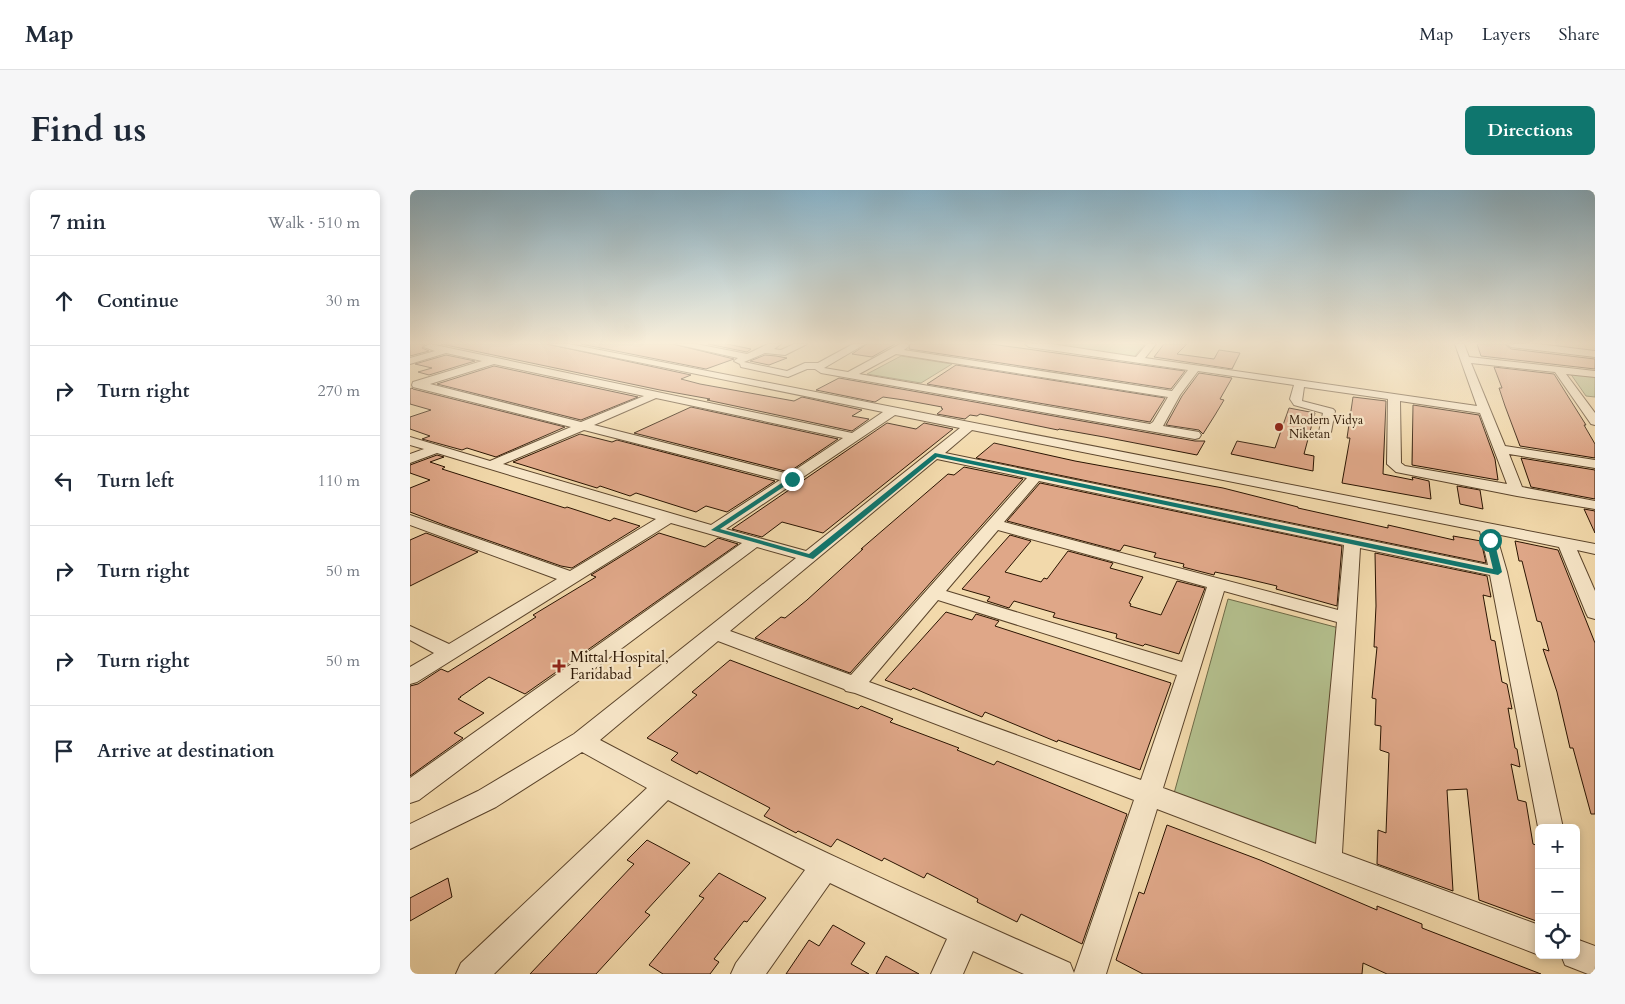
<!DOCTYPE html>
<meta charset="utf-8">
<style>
body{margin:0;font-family:Cardo,serif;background:#f6f6f7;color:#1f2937}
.controls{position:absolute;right:15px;bottom:15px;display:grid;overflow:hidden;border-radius:8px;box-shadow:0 2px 8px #0003}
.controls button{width:45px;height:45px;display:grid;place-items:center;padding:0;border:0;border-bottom:1px solid #e0e1e3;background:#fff;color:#1f2937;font:25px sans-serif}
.stop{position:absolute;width:15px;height:15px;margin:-11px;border:4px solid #0f766e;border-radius:50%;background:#fff}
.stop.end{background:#0f766e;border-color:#fff;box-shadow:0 1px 5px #0008}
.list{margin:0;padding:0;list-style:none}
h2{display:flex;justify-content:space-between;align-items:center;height:65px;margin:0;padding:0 20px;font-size:21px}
h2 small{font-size:16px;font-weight:400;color:#747a83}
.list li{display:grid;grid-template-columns:32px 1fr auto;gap:15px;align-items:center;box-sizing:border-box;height:90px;padding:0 20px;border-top:1px solid #e0e1e3}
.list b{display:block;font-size:19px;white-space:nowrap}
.list em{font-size:16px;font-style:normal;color:#747a83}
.icon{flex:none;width:28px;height:28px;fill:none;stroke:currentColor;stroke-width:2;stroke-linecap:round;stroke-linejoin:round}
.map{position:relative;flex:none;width:1185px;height:784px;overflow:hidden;border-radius:8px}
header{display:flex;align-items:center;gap:30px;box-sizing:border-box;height:70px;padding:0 25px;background:#fff;border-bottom:1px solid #e0e1e3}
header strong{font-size:24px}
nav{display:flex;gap:28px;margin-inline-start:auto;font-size:18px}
.intro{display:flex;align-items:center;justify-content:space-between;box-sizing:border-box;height:120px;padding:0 30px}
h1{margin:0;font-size:35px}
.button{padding:12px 22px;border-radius:8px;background:#0f766e;color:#fff;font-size:18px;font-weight:700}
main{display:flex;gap:30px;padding:0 30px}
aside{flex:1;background:#fff;border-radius:8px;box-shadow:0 2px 8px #0003}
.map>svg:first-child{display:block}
.green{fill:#b4c08e;stroke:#6e6a47}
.building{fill:#dfa788;stroke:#291300}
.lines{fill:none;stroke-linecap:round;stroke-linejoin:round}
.minor-casing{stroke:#5b442b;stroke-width:2}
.minor{fill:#f7e6c8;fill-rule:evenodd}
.route{fill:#0f766e}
.poi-dot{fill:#8f2418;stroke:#f7e6c8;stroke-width:2}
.labels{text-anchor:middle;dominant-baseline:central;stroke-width:4.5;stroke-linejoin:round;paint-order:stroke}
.far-poi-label{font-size:12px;fill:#291300;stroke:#f7e6c8;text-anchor:start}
.poi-label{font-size:15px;fill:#291300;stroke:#f7e6c8;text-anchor:start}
</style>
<header>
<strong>Map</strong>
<nav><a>Map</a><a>Layers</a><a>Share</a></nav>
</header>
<div class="intro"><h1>Find us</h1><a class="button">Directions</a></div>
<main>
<aside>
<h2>7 min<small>Walk · 510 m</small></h2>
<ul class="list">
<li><svg class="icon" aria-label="ahead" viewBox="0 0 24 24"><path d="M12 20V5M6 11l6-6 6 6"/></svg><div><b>Continue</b></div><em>30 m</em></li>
<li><svg class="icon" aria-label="right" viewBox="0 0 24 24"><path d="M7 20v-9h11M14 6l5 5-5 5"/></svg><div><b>Turn right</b></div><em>270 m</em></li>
<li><svg class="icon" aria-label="left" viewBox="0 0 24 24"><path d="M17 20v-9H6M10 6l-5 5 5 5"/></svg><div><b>Turn left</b></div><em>110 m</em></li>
<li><svg class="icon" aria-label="right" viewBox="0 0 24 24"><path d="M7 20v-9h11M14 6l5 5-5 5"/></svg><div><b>Turn right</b></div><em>50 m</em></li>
<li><svg class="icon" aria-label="right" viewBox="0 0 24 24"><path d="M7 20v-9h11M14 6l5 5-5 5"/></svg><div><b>Turn right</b></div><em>50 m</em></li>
<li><svg class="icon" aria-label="arrive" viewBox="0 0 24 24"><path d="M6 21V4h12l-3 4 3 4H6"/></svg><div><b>Arrive at destination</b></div></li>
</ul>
</aside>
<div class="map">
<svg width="1185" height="784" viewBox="0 0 1185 784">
<rect width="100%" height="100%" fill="#f2d9ab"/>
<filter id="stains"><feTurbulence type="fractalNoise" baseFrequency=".004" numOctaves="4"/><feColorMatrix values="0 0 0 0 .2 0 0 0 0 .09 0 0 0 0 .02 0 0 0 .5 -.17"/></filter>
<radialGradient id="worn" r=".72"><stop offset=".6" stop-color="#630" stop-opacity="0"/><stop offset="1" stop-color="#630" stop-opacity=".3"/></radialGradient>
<g class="green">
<polygon points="631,154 735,154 724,167"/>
<polygon points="491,166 542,174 511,193 457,184"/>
<polygon points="1160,183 1185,186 1185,207 1176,206"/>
<polygon points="818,409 929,438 913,662 763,607"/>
</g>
<g class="building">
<polygon points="0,154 15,154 12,158 19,161 0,166"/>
<polygon points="31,154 137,154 281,185 271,189 290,194 384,211 392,207 452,220 442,226 459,229 442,241 297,210 300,209 250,200"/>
<polygon points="171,154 263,154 324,169 296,179"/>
<polygon points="298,154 317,154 341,159 337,162"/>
<polygon points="457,154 485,154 462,167 442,164"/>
<polygon points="500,154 581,154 775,181 761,199 499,159"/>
<polygon points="754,154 777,154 767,164 804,169 809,160 830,163 822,179 744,167"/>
<polygon points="1067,154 1095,154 1101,159 1185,169 1185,179 1071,166"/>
<polygon points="36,165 65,171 19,185 8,182 22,178 5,174"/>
<polygon points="355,165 366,166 377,168 359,175 340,171"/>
<polygon points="546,175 755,208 740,232 517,194"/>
<polygon points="84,176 228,207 171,230 27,194"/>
<polygon points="1084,177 1144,184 1176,235 1174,235 1185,254 1185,268 1110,256 1095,216 1089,198 1092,198"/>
<polygon points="789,183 822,188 810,209 814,210 805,225 793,244 789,240 756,235 772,206"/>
<polygon points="429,188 785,251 795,251 787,265 694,247 649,239 648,240 570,224 567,226 560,225 555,229 527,224 533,219 531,218 532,217 494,210 473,207 465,212 406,200"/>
<polygon points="2,198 3,199 155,237 86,267 57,258 52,260 12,249 20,246 0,239 0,227 21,220 0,214 0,199"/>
<polygon points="943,207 976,211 973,284 1003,290 1002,287 1019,291 1021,309 932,293 940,248 937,248"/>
<polygon points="1003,215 1069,225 1085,269 1088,290 1002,275"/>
<polygon points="281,217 428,249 379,282 224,243"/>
<polygon points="879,218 905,223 894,264 904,266 903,281 821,264 827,251 865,258"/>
<polygon points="477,233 506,239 514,233 543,239 413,343 372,332 352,347 322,339"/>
<polygon points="170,244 202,252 207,250 365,291 317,322 296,316 286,322 226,303 220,306 190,296 187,298 103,272"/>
<polygon points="584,253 665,271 813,298 888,317 888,318 978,338 978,335 1044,350 1043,346 1071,351 1076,373 566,268"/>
<polygon points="27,265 34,267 20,272 35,277 32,279 155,318 157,317 200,331 204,328 230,336 162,378 151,376 34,335 0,322 0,298 20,290 0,283 0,275"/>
<polygon points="1111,268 1185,280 1185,309 1121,297"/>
<polygon points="554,277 613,289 440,483 345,448 371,427 375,428 397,410 453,359 451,359 538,284 544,285"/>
<polygon points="630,293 932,356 927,416 866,399 867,396 829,387 805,382 804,385 773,377 774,374 744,367 746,363 714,355 710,361 597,331"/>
<polygon points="1047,296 1070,300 1073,319 1050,314"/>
<polygon points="1174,319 1185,321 1185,343"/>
<polygon points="16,343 68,362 0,396 0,350"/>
<polygon points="249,343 295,357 308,348 328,354 115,504 79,487 50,507 51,507 48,509 74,523 44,543 53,548 0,586 0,496 8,494 31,479 38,482 126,427 123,425 186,387 181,385"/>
<polygon points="600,345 621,351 595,382 631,392 634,388 637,389 658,361 703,373 700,378 733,387 719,413 721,414 720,416 751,425 767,391 795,398 769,464 735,454 733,456 706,448 707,444 643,427 645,423 604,411 599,418 577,411 580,407 552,399"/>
<polygon points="1105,351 1148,360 1185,453 1185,624 1181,624 1163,558 1160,558 1147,502 1133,459 1139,461 1131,432 1127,431 1112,371 1109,371"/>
<polygon points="965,363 1077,386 1081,407 1073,405 1081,450 1085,451 1092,492 1097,494 1102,519 1098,518 1105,558 1107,559 1110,577 1101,574 1108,610 1116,612 1123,654 1129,656 1129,732 1069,710 1057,599 1037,600 1043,701 967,674 968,640 976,643 979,563 970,560 971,536 965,535 966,509 962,508 967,457 964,457 966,416"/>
<polygon points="536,422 562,430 566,424 589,431 585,436 761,493 730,580 648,550 647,552 575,522 572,527 503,498 501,500 475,490"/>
<polygon points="320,470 448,519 451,516 483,529 480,532 549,558 547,560 584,575 587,571 717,624 672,754 611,724 607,732 567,712 568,709 517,683 514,688 474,668 472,671 427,649 421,657 388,641 386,643 354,626 360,618 289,581 287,584 261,570 268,563 237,548 287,505 282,502"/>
<polygon points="757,635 850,670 967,720 967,716 1012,734 1012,738 1131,784 977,784 953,773 952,784 733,784 706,770 729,702 734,704"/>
<polygon points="237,650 280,673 235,722 240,725 186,784 120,784 224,674 217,670"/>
<polygon points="309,683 356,708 337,732 334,731 304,769 309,772 300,784 253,784 239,775 294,708 289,706"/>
<polygon points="38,688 42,707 0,731 0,708"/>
<polygon points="423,735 455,753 441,774 459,784 376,784 399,750 409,756"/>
<polygon points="476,766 509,784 466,784"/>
</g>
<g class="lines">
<defs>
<g id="minor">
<path d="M20,154L442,243L473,222L139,154H159L1185,354V364L1167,360L1185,401V429L1178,427L1176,423L1149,357L1086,344L1097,382L1153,638H1129V642L1080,385L950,358L932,663L1129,735V765L747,619L696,784H614L563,761L553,784H521L537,749L420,693L356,784H321L326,773L395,680L258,610L84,784H46L51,773L237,598L172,562L86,617L0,659V634L68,601L164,544L386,368L347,357L9,610L0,613V588L332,353L261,333L7,492L0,494V477L24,463L0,450V436L39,454L147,389L0,335V325L160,381L246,329L27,263L0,273V264L14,259L0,255V247L80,271L161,237L3,197L2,195L3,192L72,171L36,163L0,174V168L25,161L14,157ZM84,174L234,206L171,232L20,194ZM246,208L433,248L379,284L184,235ZM485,225L550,238L396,361L316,339ZM174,240L370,290L301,335L93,274ZM562,240L1070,341L1078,375L535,263ZM527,269L617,288L441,485L320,441ZM629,291L934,355L928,420L594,332ZM588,340L797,397L772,472L536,401ZM814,401L927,432L906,654L753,598ZM528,410L767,485L731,590L459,492ZM308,451L434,499L436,501L445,503L724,610L664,783L660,773C500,702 344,632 190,550Z"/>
<path d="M265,154H286L337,164L358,154H371L364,159L371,160L384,154H397L375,165L355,163L334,172L377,181L395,173H408L443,154H455L414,178L438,182L490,154H497L499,156L494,160L762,201L778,180L619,157L615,154H641L726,167L737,154H746L735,168L1067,216L1045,154H1054L1059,167L1185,181V187L1156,184L1185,223V235L1181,234L1145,182L1061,173L1095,256L1185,270V278L1099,264L1112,297L1185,311V319L1107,306L986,282L977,274L978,209L894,197L892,211L923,219L925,221L921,242L915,246L909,242L913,223L884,215L880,209L884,195L788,181L770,205L753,236L789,242L791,245L789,248L785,249L411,183L405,179H397L378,187L331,177L330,174L324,171L328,168ZM486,164L758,207L743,232L740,234L449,184ZM990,211L1070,223L1097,294L995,276L991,273Z"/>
<polygon points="1097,154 1128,154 1185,161 1185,167 1101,157"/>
<polygon points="1166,749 1185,756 1185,784 1178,784 1155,775 1151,765 1166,765"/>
</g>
</defs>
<use href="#minor" class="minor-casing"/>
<use href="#minor" class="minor"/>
</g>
<linearGradient id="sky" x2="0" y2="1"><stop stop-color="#89b6ce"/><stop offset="0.58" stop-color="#f9eed9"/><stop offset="1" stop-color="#f9eed9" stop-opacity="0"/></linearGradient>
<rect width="1185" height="264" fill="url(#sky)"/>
<polygon class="route" points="525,263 1083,379 1076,350 1080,347 1084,350 1092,382 1088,385 527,267 403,369 301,340 379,288 384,288 384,290 310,339 399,364"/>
<g class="poi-dot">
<circle cx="869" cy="237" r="5"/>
<path d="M146.5 468.5h5v5h5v5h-5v5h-5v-5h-5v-5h5z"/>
</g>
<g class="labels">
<g class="far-poi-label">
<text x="879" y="230">Modern Vidya<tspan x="879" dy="14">Niketan</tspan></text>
</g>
<g class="poi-label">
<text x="160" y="467">Mittal Hospital,<tspan x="160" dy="17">Faridabad</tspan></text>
</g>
</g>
<rect width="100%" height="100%" filter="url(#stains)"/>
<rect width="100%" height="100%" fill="url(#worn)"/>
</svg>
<div class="controls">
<button>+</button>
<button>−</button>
<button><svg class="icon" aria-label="locate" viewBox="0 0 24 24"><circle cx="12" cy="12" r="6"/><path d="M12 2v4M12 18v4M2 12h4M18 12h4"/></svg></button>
</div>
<div class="stop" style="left:1080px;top:350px"></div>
<div class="stop end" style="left:382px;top:289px"></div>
</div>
</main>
